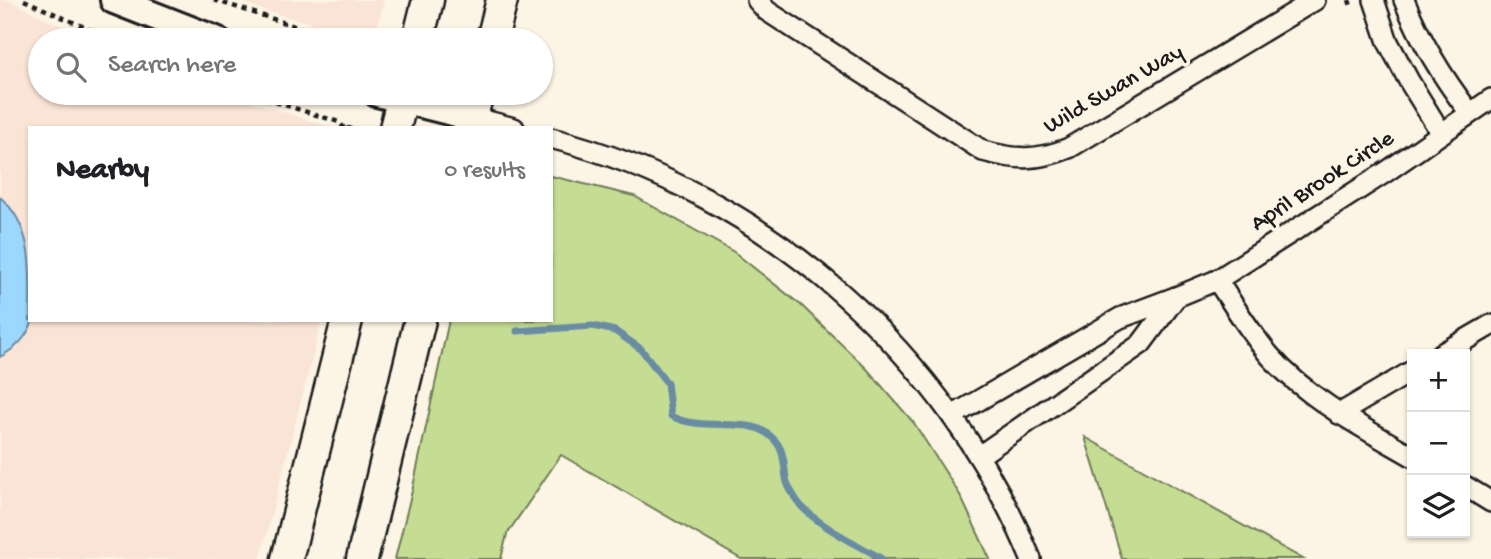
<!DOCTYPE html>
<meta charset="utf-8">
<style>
body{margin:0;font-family:"Gochi Hand",sans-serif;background:#f6f6f6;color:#202124}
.controls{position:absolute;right:21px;bottom:21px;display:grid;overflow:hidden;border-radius:0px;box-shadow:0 2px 5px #0004}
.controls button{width:63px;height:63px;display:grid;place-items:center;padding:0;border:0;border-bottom:2px solid #e0e0e0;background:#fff;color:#202124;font:35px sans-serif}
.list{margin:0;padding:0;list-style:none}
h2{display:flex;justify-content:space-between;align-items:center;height:91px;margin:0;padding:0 28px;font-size:30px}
h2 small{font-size:23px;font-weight:400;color:#757577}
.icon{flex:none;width:38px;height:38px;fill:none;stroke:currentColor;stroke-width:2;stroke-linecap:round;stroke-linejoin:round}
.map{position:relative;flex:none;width:1491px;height:559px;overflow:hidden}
.search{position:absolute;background:#fff;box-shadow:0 2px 5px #0004;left:28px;top:28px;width:525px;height:77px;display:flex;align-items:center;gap:18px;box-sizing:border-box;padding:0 24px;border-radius:38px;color:#757577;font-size:26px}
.panel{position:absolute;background:#fff;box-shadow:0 2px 5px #0004;left:28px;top:126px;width:525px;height:196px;border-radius:0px}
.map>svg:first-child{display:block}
.built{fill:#fae4d6}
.green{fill:#c4dd93;stroke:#707c58;stroke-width:2}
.water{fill:#9cd7fd;stroke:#698ca3;stroke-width:2}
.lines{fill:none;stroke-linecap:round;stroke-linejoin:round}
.stream{stroke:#698ca3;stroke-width:7}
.street-casing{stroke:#1c1c1c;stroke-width:24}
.secondary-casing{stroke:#1c1c1c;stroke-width:32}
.primary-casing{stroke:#1c1c1c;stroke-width:35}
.path{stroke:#1c1c1c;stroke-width:4.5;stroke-dasharray:5 5;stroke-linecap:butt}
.street{stroke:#fcf5e5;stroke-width:19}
.secondary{stroke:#fcf5e5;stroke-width:26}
.primary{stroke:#fcf5e5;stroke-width:30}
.labels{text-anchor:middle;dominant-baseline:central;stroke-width:7;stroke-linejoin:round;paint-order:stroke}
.street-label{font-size:24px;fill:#1c1c1c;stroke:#fcf5e5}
</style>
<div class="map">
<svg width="1491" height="559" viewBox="0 0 1491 559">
<rect width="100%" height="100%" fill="#fcf5e5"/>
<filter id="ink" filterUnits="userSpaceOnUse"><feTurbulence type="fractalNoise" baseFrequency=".0143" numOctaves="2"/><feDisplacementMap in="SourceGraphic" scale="14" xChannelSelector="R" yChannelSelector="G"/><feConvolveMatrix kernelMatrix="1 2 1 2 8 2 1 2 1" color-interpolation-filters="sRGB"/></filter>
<g filter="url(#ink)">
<g class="built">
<polygon points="0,0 8,0 90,40 40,40 40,93 225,93 333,128 30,128 30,320 322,320 260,559 0,559"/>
<polygon points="237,0 384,0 374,40 266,11"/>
</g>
<g class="green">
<polygon points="551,176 634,196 734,252 802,306 867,369 914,423 960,495 990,559 741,559 561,455 507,534 501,559 395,559 413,487 449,320 551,320"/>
<polygon points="1085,437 1303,559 1122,559"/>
</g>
<path class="water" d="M0,197C36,228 30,278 30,320H33C27,338 16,348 0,357Z"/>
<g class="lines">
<path class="stream" d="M517,331L593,326L615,331L641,349L667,383L671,416C698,431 745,418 765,432C785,445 783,458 786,478C787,486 796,500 801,506C822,528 857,544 882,559"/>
<defs>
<g id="street">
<path d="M757,0L767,11L983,151C1016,160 1037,161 1069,148L1315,0"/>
<polyline points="1374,0 1388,42 1409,81 1441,133"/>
<path d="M1404,0C1421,42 1442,77 1470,113"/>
<polyline points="472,117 514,128"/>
<path d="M551,138C767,194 946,353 1031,559"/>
<path d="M1217,280C1234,306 1250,332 1270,356C1309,400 1362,427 1412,456"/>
<polyline points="1176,297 1217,280 1386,172 1491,99"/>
<polyline points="1441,354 1491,325"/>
<polyline points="1339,414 1412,371"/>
<polyline points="952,416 1120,318 1176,297 1141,344 979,456"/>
<polyline points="1465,486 1491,502"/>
</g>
<g id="secondary">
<polyline points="114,0 216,40"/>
<polyline points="377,93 472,117"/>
</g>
<g id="primary">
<polyline points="418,40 428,0"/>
<polyline points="492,40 502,0"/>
<polyline points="395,128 404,93"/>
<polyline points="469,128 478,93"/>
<polyline points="287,559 347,320"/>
<polyline points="362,559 420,320"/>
</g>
</defs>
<use href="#street" class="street-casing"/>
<use href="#secondary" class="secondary-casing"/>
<use href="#primary" class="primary-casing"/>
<g class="path">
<polyline points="24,0 113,40"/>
<polyline points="214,0 338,40"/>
<polyline points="1349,0 1351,6"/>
<polyline points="247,93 339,122 344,128"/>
<polyline points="349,128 349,126"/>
</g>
<use href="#street" class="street"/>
<use href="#secondary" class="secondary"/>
<use href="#primary" class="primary"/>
</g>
</g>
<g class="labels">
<g class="street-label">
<text transform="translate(1114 90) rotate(-30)">Wild Swan Way</text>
<text transform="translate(1323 182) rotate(-33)">April Brook Circle</text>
</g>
</g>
</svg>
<div class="controls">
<button>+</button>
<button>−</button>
<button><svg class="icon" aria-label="layers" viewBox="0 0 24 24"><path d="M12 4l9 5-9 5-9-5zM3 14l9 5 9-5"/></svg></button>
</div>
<div class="search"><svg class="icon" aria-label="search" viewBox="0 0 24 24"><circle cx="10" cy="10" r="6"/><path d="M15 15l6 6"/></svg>Search here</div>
<section class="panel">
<h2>Nearby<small>0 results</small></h2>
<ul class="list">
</ul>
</section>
</div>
